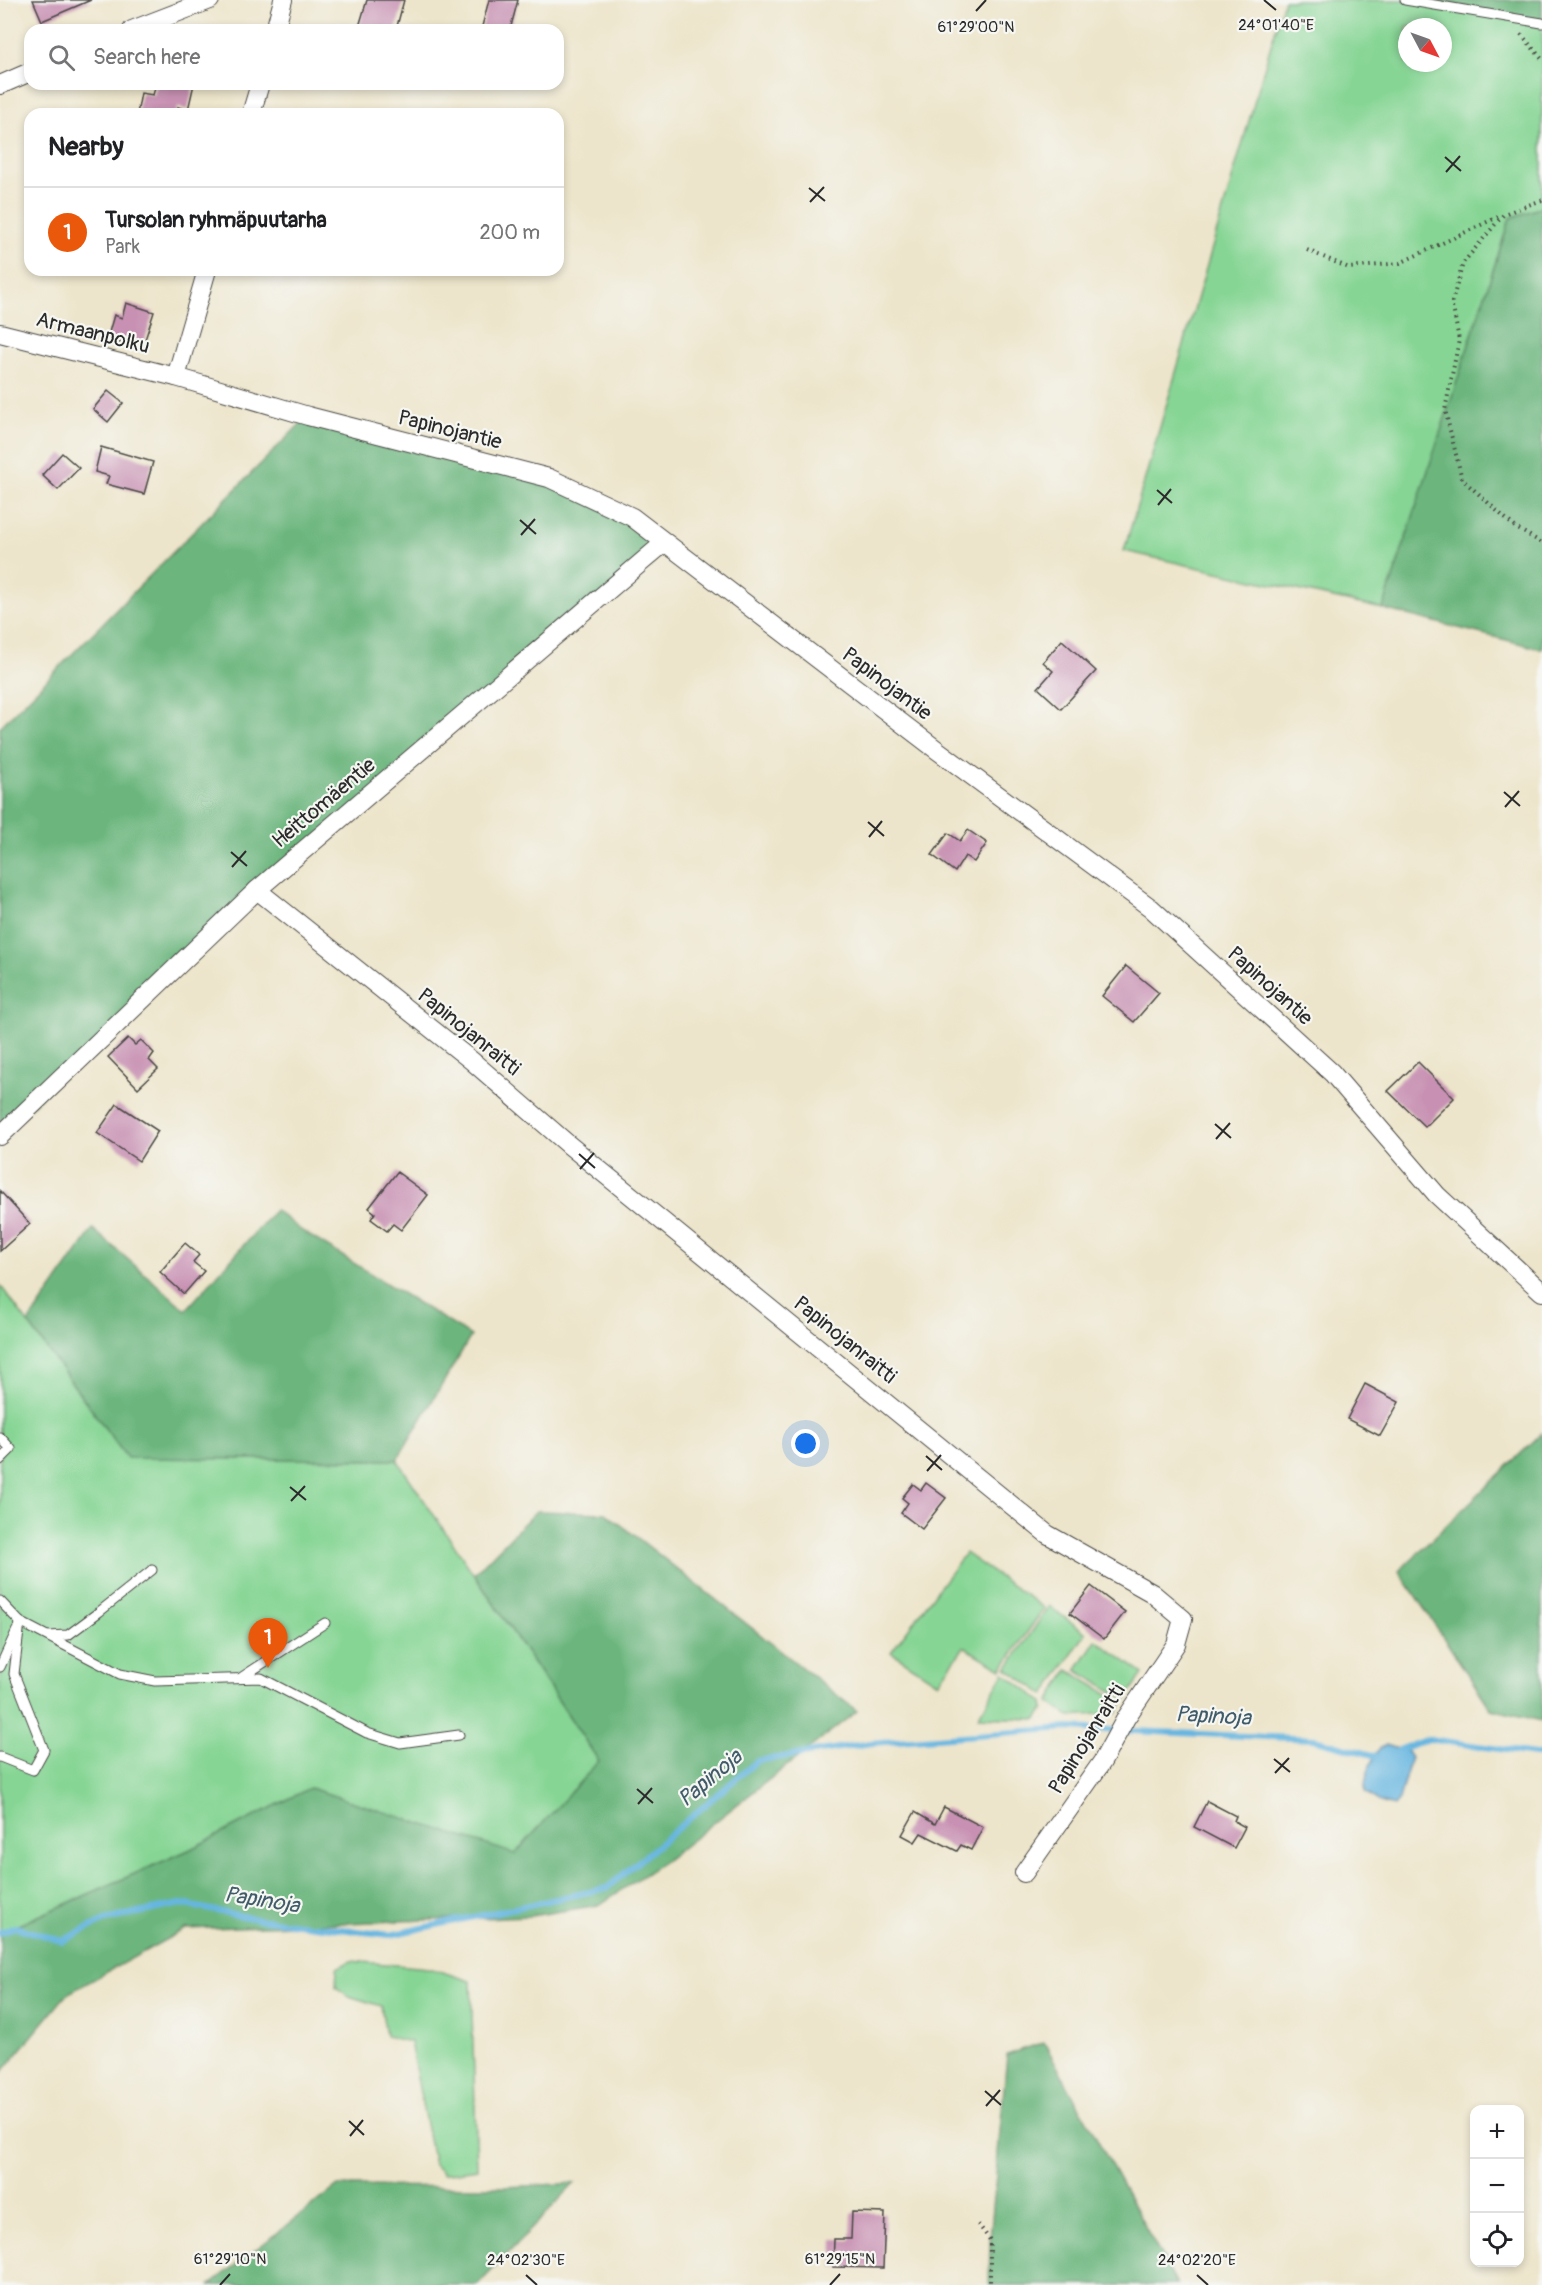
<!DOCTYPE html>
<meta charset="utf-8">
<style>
body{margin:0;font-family:Pangolin,sans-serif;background:#f6f6f6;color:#202124}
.controls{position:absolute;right:18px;bottom:18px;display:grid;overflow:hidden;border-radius:12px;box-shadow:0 3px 9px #0003}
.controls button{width:54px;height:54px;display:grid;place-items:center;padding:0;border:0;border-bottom:2px solid #e0e0e0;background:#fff;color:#202124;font:30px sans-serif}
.compass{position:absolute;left:1398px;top:18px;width:54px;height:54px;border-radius:50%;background:#fff;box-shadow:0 3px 9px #0003;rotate:131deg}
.you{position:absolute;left:806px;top:1444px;width:21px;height:21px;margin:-15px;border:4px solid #fff;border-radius:50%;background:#1a73e8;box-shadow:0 0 0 9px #1a73e833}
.badge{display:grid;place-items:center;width:39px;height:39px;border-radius:50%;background:#ea580c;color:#fff;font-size:20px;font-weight:700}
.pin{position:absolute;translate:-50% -50px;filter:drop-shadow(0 2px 3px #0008)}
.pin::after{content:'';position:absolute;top:32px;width:21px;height:18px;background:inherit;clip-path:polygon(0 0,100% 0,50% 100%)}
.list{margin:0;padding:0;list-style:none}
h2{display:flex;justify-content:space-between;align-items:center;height:78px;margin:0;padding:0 24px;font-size:26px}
h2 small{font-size:20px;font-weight:400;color:#757577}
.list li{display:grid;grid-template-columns:39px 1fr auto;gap:18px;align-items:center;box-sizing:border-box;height:90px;padding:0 24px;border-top:2px solid #e0e0e0}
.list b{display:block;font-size:22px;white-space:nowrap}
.list p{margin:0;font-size:20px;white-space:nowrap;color:#757577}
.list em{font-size:20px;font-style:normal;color:#757577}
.icon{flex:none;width:33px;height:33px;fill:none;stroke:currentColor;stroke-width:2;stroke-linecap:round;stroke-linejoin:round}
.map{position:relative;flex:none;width:1542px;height:2285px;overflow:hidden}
.search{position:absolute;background:#fff;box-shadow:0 3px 9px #0003;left:24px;top:24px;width:540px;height:66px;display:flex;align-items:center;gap:15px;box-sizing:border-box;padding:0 21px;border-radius:18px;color:#757577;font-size:22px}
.panel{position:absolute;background:#fff;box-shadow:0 3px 9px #0003;left:24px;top:108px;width:540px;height:168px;border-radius:18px}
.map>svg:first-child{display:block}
.green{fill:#86d594;stroke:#588060;stroke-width:1.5;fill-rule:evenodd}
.forest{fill:#6cb67e;stroke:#4c7054;stroke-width:1.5}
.water{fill:#66b6e0;stroke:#487086;stroke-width:1.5}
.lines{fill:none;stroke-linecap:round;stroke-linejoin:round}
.stream{stroke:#66b6e0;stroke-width:6}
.building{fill:#c891b3}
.service-casing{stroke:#484743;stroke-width:11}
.minor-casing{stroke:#484743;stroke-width:20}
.path{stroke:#484743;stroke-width:4;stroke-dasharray:1.5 4.5;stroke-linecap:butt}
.service{stroke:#fff;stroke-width:9}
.minor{stroke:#fff;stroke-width:18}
.ticks{fill:none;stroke:#2b2b2b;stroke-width:2}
.labels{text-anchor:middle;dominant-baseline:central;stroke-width:4.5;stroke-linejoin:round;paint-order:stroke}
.street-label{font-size:21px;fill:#2b2b2b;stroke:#f6f6f2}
.water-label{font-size:22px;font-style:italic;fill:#405c6a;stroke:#f6f6f2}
.ticks-label{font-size:15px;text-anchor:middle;fill:#2b2b2b;stroke:#f6f6f2;stroke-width:4.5;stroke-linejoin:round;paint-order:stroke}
</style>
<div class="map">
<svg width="1542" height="2285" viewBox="0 0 1542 2285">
<rect width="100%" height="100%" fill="#f6f6f2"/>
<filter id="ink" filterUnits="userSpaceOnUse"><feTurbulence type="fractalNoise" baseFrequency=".0167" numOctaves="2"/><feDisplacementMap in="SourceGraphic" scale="12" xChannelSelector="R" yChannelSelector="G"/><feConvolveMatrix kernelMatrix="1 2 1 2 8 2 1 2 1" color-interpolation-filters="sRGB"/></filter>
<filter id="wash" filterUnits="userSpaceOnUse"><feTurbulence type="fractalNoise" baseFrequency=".008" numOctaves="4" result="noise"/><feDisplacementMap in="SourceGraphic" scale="24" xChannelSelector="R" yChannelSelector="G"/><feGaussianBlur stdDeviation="1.35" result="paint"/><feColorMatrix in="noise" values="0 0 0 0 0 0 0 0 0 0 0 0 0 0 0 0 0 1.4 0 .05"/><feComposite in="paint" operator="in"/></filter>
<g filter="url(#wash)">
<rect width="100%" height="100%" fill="#ede5cb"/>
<g class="green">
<path d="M1284,0H1429L1542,22V207L1510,218L1383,609L1124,551ZM1407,27H1443V63H1407Z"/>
<polygon points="0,1285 127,1458 397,1460 599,1761 515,1855 310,1788 189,1850 0,1933"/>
<polygon points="965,1553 1044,1608 1002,1669 964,1647 938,1683 891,1652"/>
<polygon points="1049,1606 1086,1633 1045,1695 1007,1669"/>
<polygon points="1096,1640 1143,1674 1126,1699 1076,1670"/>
<polygon points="1068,1670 1123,1703 1116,1713 1069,1716 1049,1702"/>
<polygon points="1004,1673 1043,1702 1044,1709 1037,1719 978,1717"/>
<polygon points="351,1961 429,1968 471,1981 477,2169 443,2174 434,2165 410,2042 386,2036 381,2006 349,1996 336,1987 337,1968"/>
</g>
<g class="forest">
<polygon points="1429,0 1542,0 1542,22"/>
<polygon points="1542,207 1542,649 1383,609 1510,218"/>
<polygon points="308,416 549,478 664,543 257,890 0,1136 0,727"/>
<polygon points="275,1210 302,1231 471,1336 397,1460 127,1458 28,1323 93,1229 186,1310"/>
<polygon points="1542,1433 1542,1721 1491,1709 1399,1571"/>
<polygon points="536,1511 606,1513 857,1711 666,1860 599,1905 531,1916 185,1929 67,1994 0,2075 0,1933 189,1850 310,1788 515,1854 599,1761 474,1574"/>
<polygon points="1044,2042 1177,2285 989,2285 990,2240 1007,2055"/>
<polygon points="575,2183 478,2285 210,2285 338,2186 506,2187"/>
</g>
<path class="water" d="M1386,1744L1407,1751L1411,1757L1399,1800L1394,1806L1380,1802L1365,1792C1364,1779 1373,1751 1386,1744Z"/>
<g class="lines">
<g class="stream">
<polyline points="1396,1751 1428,1739 1542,1755"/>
<polyline points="0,1933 15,1927 62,1941 105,1920 181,1904 257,1919 390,1935 607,1888 757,1761 871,1743 1067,1728 1314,1739 1376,1756 1378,1761 1379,1761"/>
</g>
</g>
<g id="blocks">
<g class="building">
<polygon points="33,0 91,0 42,21"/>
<polygon points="367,0 404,0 396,30 358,30"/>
<polygon points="489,0 518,0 510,30 481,30"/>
<polygon points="156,84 194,84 188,110 178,107 176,114 137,114 141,93 153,95"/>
<polygon points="126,303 154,312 142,349 107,339 114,315 122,318"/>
<polygon points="108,391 123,403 108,422 93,409"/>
<polygon points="101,447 153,462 144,494 106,484 109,476 95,472"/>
<polygon points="62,453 79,468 58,490 42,475"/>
<polygon points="1062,640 1096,671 1061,709 1038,688 1053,671 1043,662"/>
<polygon points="968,830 987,843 974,862 965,856 955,872 932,855 948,833 960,841"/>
<polygon points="1126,966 1159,993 1134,1022 1102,996"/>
<polygon points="128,1038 135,1045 141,1040 154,1053 149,1060 158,1069 138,1088 108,1057"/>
<polygon points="1418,1062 1454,1098 1425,1127 1388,1091"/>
<polygon points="117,1104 158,1131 139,1161 97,1133"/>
<polygon points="397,1172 428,1195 401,1230 393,1224 387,1231 371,1219 375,1213 369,1208"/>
<polygon points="0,1191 30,1224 0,1251"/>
<polygon points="185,1243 199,1255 193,1262 204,1271 184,1294 160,1272"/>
<polygon points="1365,1384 1399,1402 1380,1436 1347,1419"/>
<polygon points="926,1483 946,1498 922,1529 901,1513 908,1503 902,1498 913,1484 921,1490"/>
<polygon points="1091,1586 1125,1612 1104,1639 1070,1613"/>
<polygon points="1207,1801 1236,1816 1234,1821 1245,1827 1234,1848 1194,1827"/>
<polygon points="944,1807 983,1827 971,1850 961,1845 957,1851 921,1833 915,1842 902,1835 915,1812 935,1824"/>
<polygon points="852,2212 885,2213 883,2268 833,2267 834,2239 851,2239"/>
</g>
</g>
</g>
<g filter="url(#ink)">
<use href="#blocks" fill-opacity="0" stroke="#484743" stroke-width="1.5"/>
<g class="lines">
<defs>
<g id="service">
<polyline points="1405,0 1542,23"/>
<polyline points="0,1437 11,1449 0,1460"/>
<polyline points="0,1601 20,1622 120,1674 155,1681 261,1678 367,1733 400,1743 459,1735"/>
<polyline points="48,1636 68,1635 99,1612 152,1570"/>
<polyline points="0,1667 17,1630"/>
<polyline points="242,1677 325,1623"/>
<polyline points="0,1757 33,1770 44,1750 14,1674 20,1622"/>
</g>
<g id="minor">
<polyline points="132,30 210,0"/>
<polyline points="275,30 283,0"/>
<polyline points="0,85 30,72"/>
<polyline points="251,114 260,84"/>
<polyline points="207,270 176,377 308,416 549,478 632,517 937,750 1151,908 1332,1073 1437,1195 1542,1292"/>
<polyline points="0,333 176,377"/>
<polyline points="257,890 472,1061 569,1145 1047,1534 1152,1593 1183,1619 1176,1644 1126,1718 1102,1762 1024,1873"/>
<polyline points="0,1136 257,890 664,543"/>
</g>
</defs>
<use href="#service" class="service-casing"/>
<use href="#minor" class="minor-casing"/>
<g class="path">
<polyline points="1521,34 1542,59"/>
<polyline points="1542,200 1504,214 1463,263 1452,302 1459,340 1445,410 1462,479 1516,528 1542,543"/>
<polyline points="1307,250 1349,268 1400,263 1502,215"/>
<polyline points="978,2224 990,2240 990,2285"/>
</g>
<use href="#service" class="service"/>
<use href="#minor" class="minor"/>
</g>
</g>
<path class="ticks" d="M1264,0L1276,10M976,11L986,0M1445,157L1461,171M1446,172L1460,156M809,188L825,201M810,202L824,187M1157,490L1172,503M1158,505L1171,489M520,520L536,534M521,535L535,519M1504,792L1520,806M1505,807L1519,791M868,822L884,836M869,837L882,821M231,852L247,866M232,867L246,851M1215,1124L1231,1138M1216,1139L1230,1123M579,1154L595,1168M580,1169L594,1153M926,1456L942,1470M927,1471L941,1455M290,1487L306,1500M291,1501L305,1486M1274,1759L1290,1772M1275,1773L1289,1758M637,1789L653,1803M638,1804L652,1788M985,2091L1001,2105M986,2106L1000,2090M349,2121L364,2135M350,2136L363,2120M526,2275L537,2285M1197,2275L1208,2285M220,2285L230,2274M830,2285L840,2274"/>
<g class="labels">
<g class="street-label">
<text transform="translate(93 333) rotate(14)">Armaanpolku</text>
<text transform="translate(450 430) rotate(14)">Papinojantie</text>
<text transform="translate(887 684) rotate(37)">Papinojantie</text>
<text transform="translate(324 803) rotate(-40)">Heittomäentie</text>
<text transform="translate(1270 986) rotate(42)">Papinojantie</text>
<text transform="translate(469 1032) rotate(39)">Papinojanraitti</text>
<text transform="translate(845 1340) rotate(39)">Papinojanraitti</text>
<text transform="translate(1087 1739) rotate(-58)">Papinojanraitti</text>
</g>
<g class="water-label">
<text transform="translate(1213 1716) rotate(3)">Papinoja</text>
<text transform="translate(710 1778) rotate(-40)">Papinoja</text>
<text transform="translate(262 1900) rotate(9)">Papinoja</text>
</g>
</g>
<g class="ticks-label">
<text x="1276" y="30">24°01'40"E</text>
<text x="976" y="32">61°29'00"N</text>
<text x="230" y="2264">61°29'10"N</text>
<text x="840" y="2264">61°29'15"N</text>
<text x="526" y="2265">24°02'30"E</text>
<text x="1197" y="2265">24°02'20"E</text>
</g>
</svg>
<div class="controls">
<button>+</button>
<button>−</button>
<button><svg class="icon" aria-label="locate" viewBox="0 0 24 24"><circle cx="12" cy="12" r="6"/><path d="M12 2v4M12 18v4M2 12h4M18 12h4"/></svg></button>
</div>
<svg class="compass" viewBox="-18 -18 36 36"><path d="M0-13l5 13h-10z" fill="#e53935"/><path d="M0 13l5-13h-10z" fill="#757577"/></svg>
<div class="you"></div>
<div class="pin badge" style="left:268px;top:1668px">1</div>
<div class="search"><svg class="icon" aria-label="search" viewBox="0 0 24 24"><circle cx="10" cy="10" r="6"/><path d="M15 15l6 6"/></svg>Search here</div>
<section class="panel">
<h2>Nearby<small></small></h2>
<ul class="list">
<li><span class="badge">1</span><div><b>Tursolan ryhmäpuutarha</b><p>Park</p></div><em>200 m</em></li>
</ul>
</section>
</div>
